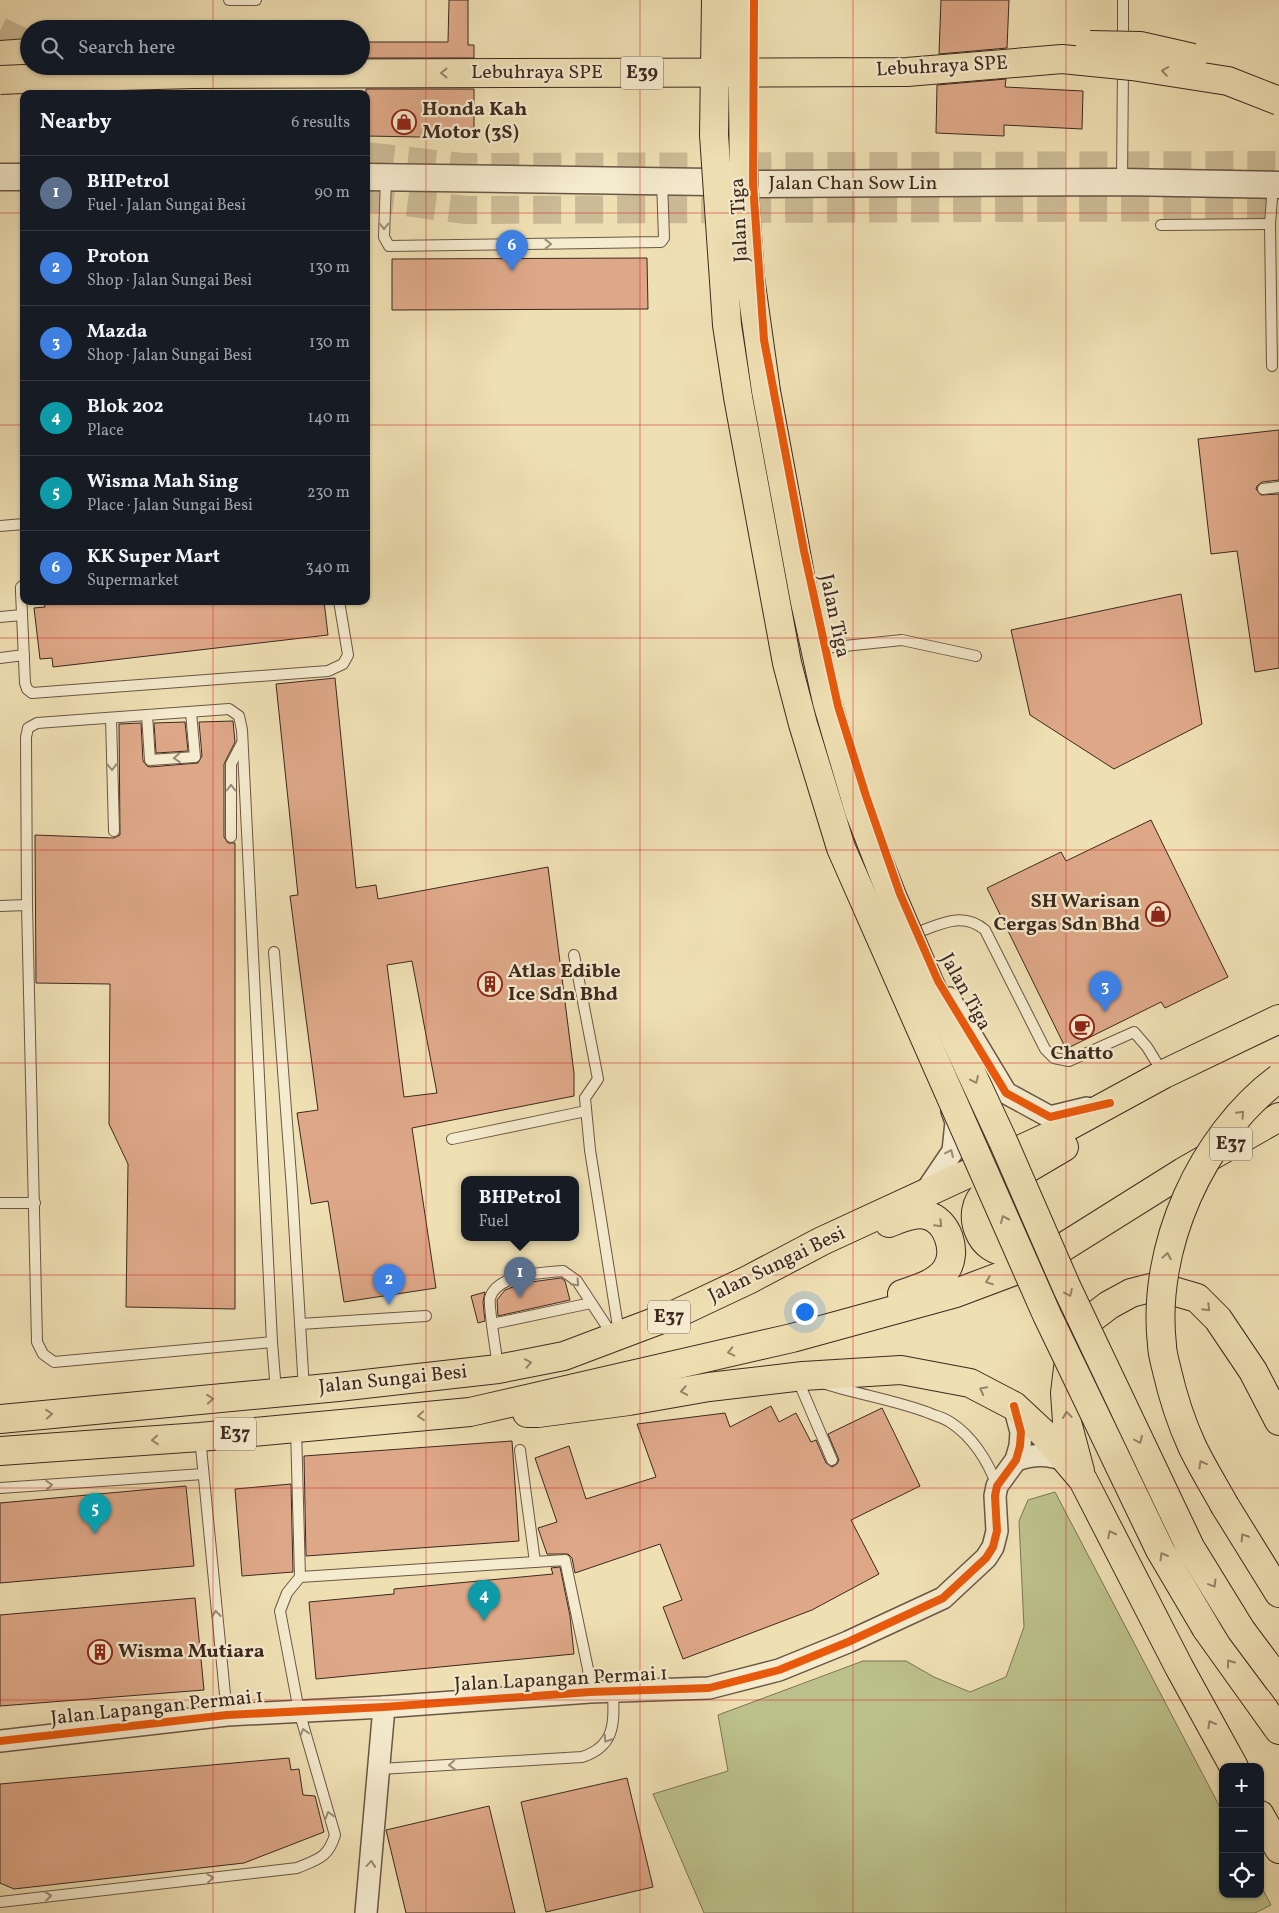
<!DOCTYPE html>
<meta charset="utf-8">
<style>
body{margin:0;font-family:Vollkorn,serif;background:#242831;color:#f1f3f6}
.controls{position:absolute;right:15px;bottom:15px;display:grid;overflow:hidden;border-radius:10px;box-shadow:0 1px 4px #0004}
.controls button{width:45px;height:45px;display:grid;place-items:center;padding:0;border:0;border-bottom:1px solid #363941;background:#171b24;color:#f1f3f6;font:25px sans-serif}
.you{position:absolute;left:804px;top:1311px;width:18px;height:18px;margin:-12px;border:4px solid #fff;border-radius:50%;background:#1a73e8;box-shadow:0 0 0 8px #1a73e833}
.badge{display:grid;place-items:center;width:32px;height:32px;border-radius:50%;background:#d93025;color:#fff;font-size:16px;font-weight:700}
.pin{position:absolute;translate:-50% -41px;filter:drop-shadow(0 1px 2px #0008)}
.pin::after{content:'';position:absolute;top:26px;width:18px;height:15px;background:inherit;clip-path:polygon(0 0,100% 0,50% 100%)}
.popup{position:absolute;left:461px;top:1176px;width:118px;height:65px;box-sizing:border-box;display:grid;place-content:center;border-radius:10px;background:#171b24;filter:drop-shadow(0 1px 4px #0005);font-size:16px;white-space:nowrap;color:#9ea1a6}
.popup b{font-size:19px;color:#f1f3f6}
.popup::after{content:'';position:absolute;left:50%;top:100%;margin-left:-10px;border:10px solid transparent;border-top-color:#171b24}
.list{margin:0;padding:0;list-style:none}
h2{display:flex;justify-content:space-between;align-items:center;height:65px;margin:0;padding:0 20px;font-size:21px}
h2 small{font-size:16px;font-weight:400;color:#9ea1a6}
.list li{display:grid;grid-template-columns:32px 1fr auto;gap:15px;align-items:center;box-sizing:border-box;height:75px;padding:0 20px;border-top:1px solid #363941}
.list b{display:block;font-size:19px;white-space:nowrap}
.list p{margin:0;font-size:16px;white-space:nowrap;color:#9ea1a6}
.list em{font-size:16px;font-style:normal;color:#9ea1a6}
.icon{flex:none;width:28px;height:28px;fill:none;stroke:currentColor;stroke-width:2;stroke-linecap:round;stroke-linejoin:round}
.map{position:relative;flex:none;width:1279px;height:1913px;overflow:hidden}
.search{position:absolute;background:#171b24;box-shadow:0 1px 4px #0004;left:20px;top:20px;width:350px;height:55px;display:flex;align-items:center;gap:12px;box-sizing:border-box;padding:0 18px;border-radius:28px;color:#9ea1a6;font-size:19px}
.panel{position:absolute;background:#171b24;box-shadow:0 1px 4px #0004;left:20px;top:90px;width:350px;height:515px;border-radius:10px}
.map>svg:first-child{display:block}
.green{fill:#bcc18b;stroke:#7c7455}
.building{fill:#dea888;stroke:#3d281f;fill-rule:evenodd}
.lines{fill:none;stroke-linecap:round;stroke-linejoin:round}
.motorway-tunnel{stroke:#cbbb96;stroke-width:28;stroke-dasharray:28 14;stroke-linecap:butt}
.service-casing{stroke:#6a5644;stroke-width:12}
.minor-casing{stroke:#6a5644;stroke-width:24}
.tertiary-casing{stroke:#6a5644;stroke-width:29}
.primary-casing{stroke:#3d281f;stroke-width:30}
.motorway-casing{stroke:#3d281f;stroke-width:30}
.service{stroke:#f5ebce;stroke-width:10}
.minor{stroke:#f5ebce;stroke-width:21}
.tertiary{stroke:#f5ebce;stroke-width:26}
.primary{stroke:#efe0b4;stroke-width:28}
.motorway{stroke:#efe0b4;stroke-width:28}
.primary-bridge-casing{stroke:#3d281f;stroke-width:30;stroke-linecap:butt}
.motorway-bridge-casing{stroke:#3d281f;stroke-width:30;stroke-linecap:butt}
.primary-bridge{stroke:#efe0b4;stroke-width:28}
.motorway-bridge{stroke:#efe0b4;stroke-width:28}
.cycleway-casing{stroke:#f5ebce;stroke-width:11}
.cycleway{stroke:#e8590c;stroke-width:8}
.oneway{stroke:#96846a}
.oneway2{stroke:#998a76}
.grid{fill:none;stroke:#d62828;stroke-width:1;stroke-opacity:0.55}
.labels{text-anchor:middle;dominant-baseline:central;stroke-width:4.5;stroke-linejoin:round;paint-order:stroke}
.shield{fill:#f5ebce;stroke:#746254;stroke-width:1}
.shield-label{font-size:19px;font-weight:bold;fill:#3d281f}
.street-label{font-size:20px;fill:#3d281f;stroke:#f5ebce}
.poi-label{font-size:20px;font-weight:bold;fill:#3d281f;stroke:#f5ebce;text-anchor:start}
</style>
<div class="map">
<svg width="1279" height="1913" viewBox="0 0 1279 1913">
<rect width="100%" height="100%" fill="#efe0b4"/>
<filter id="stains"><feTurbulence type="fractalNoise" baseFrequency=".004" numOctaves="4"/><feColorMatrix values="0 0 0 0 .2 0 0 0 0 .09 0 0 0 0 .02 0 0 0 .5 -.17"/></filter>
<radialGradient id="worn" r=".72"><stop offset=".6" stop-color="#630" stop-opacity="0"/><stop offset="1" stop-color="#630" stop-opacity=".3"/></radialGradient>
<polygon class="green" points="1055,1492 1223,1813 1223,1894 1260,1894 1260,1884 1271,1905 1255,1913 704,1913 653,1794 728,1771 718,1715 863,1661 906,1661 934,1677 970,1692 1006,1677 1024,1627 1019,1521 1028,1500"/>
<g class="building">
<polygon points="449,0 468,0 468,45 474,45 474,58 366,58 366,42 448,42"/>
<polygon points="941,0 1009,0 1007,48 939,54"/>
<polygon points="1006,79 1005,87 1083,91 1082,129 1004,125 1004,136 936,133 937,85"/>
<polygon points="366,89 474,89 474,138 366,136"/>
<polygon points="647,258 648,309 392,310 392,259"/>
<polygon points="1279,430 1279,480 1262,482 1257,486 1256,489 1261,495 1279,494 1279,668 1255,672 1237,551 1211,554 1198,439"/>
<polygon points="1181,594 1202,724 1114,769 1030,715 1011,630"/>
<polygon points="44,601 324,601 328,635 53,667 52,658 40,659 34,608 45,607"/>
<path d="M335,678L356,888L376,885L378,899L548,867L574,1073V1096L412,1128L436,1288L344,1302L328,1201L311,1204L297,1113L318,1110L290,896L298,895L276,684ZM412,961L437,1093L404,1097L387,965Z"/>
<polygon points="233,721 235,742 224,764 224,837 228,843 235,843 235,1309 126,1307 128,1164 109,1124 110,984 36,983 35,835 114,838 120,835 119,724 141,723 143,761 147,766 150,767 198,763 202,756 199,722"/>
<polygon points="185,722 188,751 156,753 154,723"/>
<polygon points="1151,820 1228,977 1165,1008 1161,1002 1066,1049 987,888 1061,852 1066,861"/>
<polygon points="561,1278 565,1281 570,1300 498,1316 497,1300 505,1290 523,1283"/>
<polygon points="485,1292 483,1302 485,1321 478,1323 471,1296"/>
<polygon points="771,1406 779,1422 796,1413 811,1442 816,1440 826,1463 832,1467 837,1464 839,1460 828,1434 882,1408 920,1486 851,1520 879,1574 812,1610 683,1659 663,1607 682,1600 660,1544 575,1573 572,1558 568,1554 547,1554 538,1528 557,1522 535,1458 569,1446 586,1499 656,1477 637,1424 725,1413 730,1427"/>
<polygon points="512,1441 519,1541 306,1556 304,1456"/>
<polygon points="291,1484 293,1572 242,1576 235,1489"/>
<polygon points="186,1486 194,1566 0,1583 0,1503"/>
<polygon points="560,1567 570,1616 574,1654 316,1679 309,1602 394,1594 394,1589 553,1574 551,1568"/>
<polygon points="195,1598 204,1690 0,1706 0,1615"/>
<polygon points="289,1758 291,1770 299,1769 303,1795 315,1796 324,1832 244,1863 14,1889 0,1883 0,1784"/>
<polygon points="627,1778 653,1887 546,1912 521,1802"/>
<polygon points="489,1806 515,1913 406,1913 386,1830"/>
</g>
<g class="lines">
<g class="motorway-tunnel">
<polyline points="0,31 29,45"/>
<polyline points="87,74 128,94"/>
<polyline points="366,156 463,167 1279,165"/>
<polyline points="366,197 466,210 1279,207"/>
</g>
<defs>
<g id="service">
<polyline points="229,0 256,0"/>
<polyline points="1123,44 1123,0"/>
<polyline points="386,178 384,237 389,246 661,242 664,238 662,181"/>
<polyline points="1122,181 1123,66"/>
<polyline points="1161,225 1270,224"/>
<polyline points="1272,366 1270,224 1273,185"/>
<polyline points="1263,489 1279,487"/>
<polyline points="0,526 24,524"/>
<polyline points="24,585 21,587 21,591 25,683 27,689 32,693 328,671 343,664 348,655 339,601"/>
<polyline points="0,617 22,615"/>
<polyline points="825,648 902,640 976,656"/>
<polyline points="0,658 24,655"/>
<polygon points="229,709 239,716 242,730 272,1342 54,1362 43,1354 37,1342 27,905 26,737 28,728 37,723"/>
<polyline points="147,715 150,760 195,757 191,712"/>
<polyline points="111,718 114,831"/>
<polyline points="231,837 231,764 242,743"/>
<polyline points="0,906 27,905"/>
<path d="M916,933C940,924 963,911 985,930L1045,1049L1054,1058L1069,1061L1134,1032L1147,1047L1163,1073"/>
<polyline points="274,952 292,1189 304,1390"/>
<polyline points="574,955 598,1079 585,1098 590,1150 619,1333"/>
<polyline points="452,1139 586,1111"/>
<polyline points="0,1203 35,1203"/>
<polyline points="300,1324 426,1316"/>
<polyline points="492,1324 591,1303"/>
<polyline points="272,1342 276,1391"/>
<path d="M498,1368C497,1356 488,1306 490,1298C497,1274 542,1273 563,1271L577,1281L613,1336"/>
<polyline points="797,1378 832,1460"/>
<path d="M826,1384C860,1395 895,1400 929,1413C936,1416 944,1418 950,1422C972,1436 988,1461 997,1486"/>
<polyline points="296,1428 300,1577"/>
<polyline points="200,1437 227,1715"/>
<polyline points="520,1450 535,1562"/>
<polyline points="0,1488 203,1474"/>
<path d="M380,1769L582,1757C616,1746 614,1722 613,1692"/>
<path d="M0,1902L297,1868C318,1859 328,1858 335,1835L299,1711L280,1611L287,1593L300,1577L565,1560L588,1669L590,1692"/>
</g>
<g id="minor">
<polyline points="949,998 1006,1093 1050,1117 1087,1108"/>
<polyline points="924,1194 953,1151 956,1122 952,1111"/>
<path d="M1016,1460C1037,1453 1047,1455 1068,1460"/>
<polyline points="0,1741 227,1715 384,1707 590,1692 709,1688 779,1670 848,1642 943,1598 986,1558 993,1547 997,1531 995,1496 997,1486 1016,1460 1020,1446 1021,1432 1014,1406"/>
<polyline points="366,1913 384,1707"/>
</g>
<g id="tertiary">
<polyline points="0,177 24,177"/>
<polyline points="366,177 709,182 753,184 1122,182 1279,185"/>
</g>
<g id="primary">
<path d="M889,1223C901,1218 914,1212 926,1215C948,1220 958,1252 946,1270C936,1284 917,1289 902,1294"/>
<path d="M1040,1240C1031,1245 1020,1250 1010,1251C980,1255 964,1211 986,1193L1064,1147"/>
<polyline points="527,1413 538,1413 629,1401 709,1387 803,1376 901,1370 970,1383 1014,1406 1043,1433 1083,1480 1179,1667 1234,1767"/>
<polyline points="0,1419 338,1387 498,1369 564,1356 678,1313 748,1280 822,1241 1054,1134 1164,1074 1279,1019"/>
<polyline points="0,1451 200,1437 470,1412 792,1338 956,1293 1041,1261 1183,1172 1279,1117"/>
<polyline points="1080,1471 1067,1422 1065,1393 1068,1368 1074,1345 1088,1321 1109,1305 1131,1293 1150,1288 1173,1291 1197,1298 1218,1319 1253,1371 1279,1421"/>
<polyline points="1225,1506 1279,1593"/>
<polyline points="1260,1815 1279,1849"/>
</g>
<g id="motorway">
<polyline points="0,55 29,53"/>
<polyline points="1206,1628 1279,1730"/>
</g>
</defs>
<use href="#service" class="service-casing"/>
<use href="#minor" class="minor-casing"/>
<use href="#tertiary" class="tertiary-casing"/>
<use href="#primary" class="primary-casing"/>
<use href="#motorway" class="motorway-casing"/>
<use href="#service" class="service"/>
<use href="#minor" class="minor"/>
<use href="#tertiary" class="tertiary"/>
<use href="#primary" class="primary"/>
<use href="#motorway" class="motorway"/>
<defs>
<path id="primary-bridge" d="M1225,1506C1214,1486 1202,1467 1192,1446C1181,1422 1173,1397 1167,1371C1165,1362 1162,1353 1162,1345C1151,1248 1201,1136 1279,1078"/>
<g id="motorway-bridge">
<polyline points="716,0 714,135 727,325 738,397 787,663 803,724 841,848 1047,1315 1160,1550 1206,1628"/>
<polyline points="742,0 744,191 750,277 766,391 805,602 827,702 859,811 892,896 929,982 1003,1141 1067,1288 1190,1547 1241,1630 1279,1681"/>
<polyline points="1090,45 1140,46 1193,58"/>
<polyline points="0,80 47,78 193,74 907,72 1062,59 1132,66 1228,81 1279,101"/>
</g>
</defs>
<use href="#primary-bridge" class="primary-bridge-casing"/>
<use href="#motorway-bridge" class="motorway-bridge-casing"/>
<use href="#primary-bridge" class="primary-bridge"/>
<use href="#motorway-bridge" class="motorway-bridge"/>
<defs>
<g id="cycleway">
<polyline points="754,0 753,184 764,340 804,551 838,706 866,796 900,894 938,981 1006,1093 1050,1117 1110,1103"/>
<polyline points="0,1741 227,1715 384,1707 590,1692 709,1688 779,1670 848,1642 943,1598 986,1558 993,1547 997,1531 995,1496 997,1486 1016,1460 1020,1446 1021,1432 1014,1406"/>
</g>
</defs>
<use href="#cycleway" class="cycleway-casing"/>
<use href="#cycleway" class="cycleway"/>
</g>
<defs><path id="oneway-chevron" d="M-2-3.5L2.5 0L-2 3.5" fill="none" stroke-width="1.6" stroke-linecap="round" stroke-linejoin="round" transform="scale(1.25)"/></defs>
<g class="oneway">
<use href="#oneway-chevron" transform="translate(1165 71) rotate(-171)"/>
<use href="#oneway-chevron" transform="translate(444 73) rotate(180)"/>
<use href="#oneway-chevron" transform="translate(975 1080) rotate(65)"/>
<use href="#oneway-chevron" transform="translate(1241 1114) rotate(-47)"/>
<use href="#oneway-chevron" transform="translate(1004 1219) rotate(-114)"/>
<use href="#oneway-chevron" transform="translate(939 1224) rotate(45)"/>
<use href="#oneway-chevron" transform="translate(1167 1256) rotate(-80)"/>
<use href="#oneway-chevron" transform="translate(989 1281) rotate(159)"/>
<use href="#oneway-chevron" transform="translate(1069 1293) rotate(65)"/>
<use href="#oneway-chevron" transform="translate(1207 1308) rotate(45)"/>
<use href="#oneway-chevron" transform="translate(731 1352) rotate(167)"/>
<use href="#oneway-chevron" transform="translate(528 1363) rotate(-11)"/>
<use href="#oneway-chevron" transform="translate(983 1390) rotate(-153)"/>
<use href="#oneway-chevron" transform="translate(684 1391) rotate(170)"/>
<use href="#oneway-chevron" transform="translate(210 1399) rotate(-5)"/>
<use href="#oneway-chevron" transform="translate(49 1414) rotate(-5)"/>
<use href="#oneway-chevron" transform="translate(1067 1415) rotate(-96)"/>
<use href="#oneway-chevron" transform="translate(421 1416) rotate(175)"/>
<use href="#oneway-chevron" transform="translate(155 1440) rotate(176)"/>
<use href="#oneway-chevron" transform="translate(1139 1440) rotate(65)"/>
<use href="#oneway-chevron" transform="translate(1202 1464) rotate(-119)"/>
<use href="#oneway-chevron" transform="translate(1111 1534) rotate(-117)"/>
<use href="#oneway-chevron" transform="translate(1244 1537) rotate(-122)"/>
<use href="#oneway-chevron" transform="translate(1163 1556) rotate(-120)"/>
<use href="#oneway-chevron" transform="translate(1213 1584) rotate(59)"/>
<use href="#oneway-chevron" transform="translate(1230 1663) rotate(-126)"/>
<use href="#oneway-chevron" transform="translate(1211 1724) rotate(-119)"/>
</g>
<g class="oneway2">
<use href="#oneway-chevron" transform="translate(384 226) rotate(90)"/>
<use href="#oneway-chevron" transform="translate(548 244) rotate(-1)"/>
<use href="#oneway-chevron" transform="translate(177 758) rotate(176)"/>
<use href="#oneway-chevron" transform="translate(112 767) rotate(88)"/>
<use href="#oneway-chevron" transform="translate(231 788) rotate(-90)"/>
<use href="#oneway-chevron" transform="translate(950 1153) rotate(-65)"/>
<use href="#oneway-chevron" transform="translate(576 1283) rotate(47)"/>
<use href="#oneway-chevron" transform="translate(49 1485) rotate(-4)"/>
<use href="#oneway-chevron" transform="translate(216 1614) rotate(-96)"/>
<use href="#oneway-chevron" transform="translate(304 1732) rotate(-105)"/>
<use href="#oneway-chevron" transform="translate(607 1739) rotate(123)"/>
<use href="#oneway-chevron" transform="translate(452 1765) rotate(176)"/>
<use href="#oneway-chevron" transform="translate(329 1815) rotate(-107)"/>
<use href="#oneway-chevron" transform="translate(371 1864) rotate(-85)"/>
<use href="#oneway-chevron" transform="translate(210 1878) rotate(-6)"/>
<use href="#oneway-chevron" transform="translate(48 1896) rotate(-6)"/>
</g>
<path class="grid" d="M213,0V29M426,0V1913M640,0V1913M853,0V1913M1066,0V1913M213,66V94M0,213H24M366,213H1279M0,425H24M366,425H1279M213,601V1913M0,638H1279M0,850H1279M0,1063H1279M0,1275H1279M0,1488H1279M0,1700H1279"/>
<defs>
<symbol id="shop-ring" viewBox="-11 -11 22 22"><circle r="9.5" fill="#f5ebce" stroke="#8f2418" stroke-width="1.5"/><path d="M-5-2.5h2.3a2.7 3.5 0 0 1 5.4 0H5L5.5 6h-11ZM-1.5-2.5h3a1.5 2.3 0 0 0-3 0Z" fill="#8f2418"/></symbol>
<symbol id="building-ring" viewBox="-11 -11 22 22"><circle r="9.5" fill="#f5ebce" stroke="#8f2418" stroke-width="1.5"/><path d="M-4-6H4V6H1V3H-1V6H-4ZM-2.5-4.3h1.7v1.8h-1.7ZM.8-4.3h1.7v1.8H.8ZM-2.5-1h1.7V.8h-1.7ZM.8-1h1.7V.8H.8Z" fill="#8f2418"/></symbol>
<symbol id="cafe-ring" viewBox="-11 -11 22 22"><circle r="9.5" fill="#f5ebce" stroke="#8f2418" stroke-width="1.5"/><path d="M-5.5-4.5H6V0H3Q3 3.5 0 3.5H-2.5Q-5.5 3.5-5.5 0ZM3-3.2v2h1.7v-2ZM-6 4.5H4V6H-6Z" fill="#8f2418"/></symbol>
</defs>
<g fill-rule="evenodd">
<use href="#shop-ring" x="390" y="108" width="28" height="28"/>
<use href="#shop-ring" x="1144" y="900" width="28" height="28"/>
<use href="#building-ring" x="476" y="970" width="28" height="28"/>
<use href="#cafe-ring" x="1068" y="1013" width="28" height="28"/>
<use href="#building-ring" x="86" y="1638" width="28" height="28"/>
</g>
<g class="labels">
<g class="shield">
<rect x="621" y="56.5" width="42" height="33" rx="4"/>
<rect x="1210" y="1127.5" width="42" height="33" rx="4"/>
<rect x="648" y="1300.5" width="42" height="33" rx="4"/>
<rect x="214" y="1417.5" width="42" height="33" rx="4"/>
</g>
<g class="shield-label">
<text x="642" y="73">E39</text>
<text x="1231" y="1144">E37</text>
<text x="669" y="1317">E37</text>
<text x="235" y="1434">E37</text>
</g>
<g class="street-label">
<text transform="translate(942 67) rotate(-3)">Lebuhraya SPE</text>
<text x="537" y="73">Lebuhraya SPE</text>
<text x="853" y="184">Jalan Chan Sow Lin</text>
<text transform="translate(740 220) rotate(-93)">Jalan Tiga</text>
<text transform="translate(834 616) rotate(78)">Jalan Tiga</text>
<text transform="translate(965 992) rotate(61)">Jalan Tiga</text>
<text transform="translate(777 1265) rotate(-26)">Jalan Sungai Besi</text>
<text transform="translate(393 1380) rotate(-6)">Jalan Sungai Besi</text>
<text transform="translate(561 1680) rotate(-3)">Jalan Lapangan Permai 1</text>
<text transform="translate(157 1708) rotate(-6)">Jalan Lapangan Permai 1</text>
</g>
<g class="poi-label">
<text x="422" y="110">Honda Kah<tspan x="422" dy="23">Motor (3S)</tspan></text>
<text x="1140" y="902" text-anchor="end">SH Warisan<tspan x="1140" dy="23">Cergas Sdn Bhd</tspan></text>
<text x="508" y="972">Atlas Edible<tspan x="508" dy="23">Ice Sdn Bhd</tspan></text>
<text x="1082" y="1054" text-anchor="middle">Chatto</text>
<text x="118" y="1652">Wisma Mutiara</text>
</g>
</g>
<rect width="100%" height="100%" filter="url(#stains)"/>
<rect width="100%" height="100%" fill="url(#worn)"/>
</svg>
<div class="controls">
<button>+</button>
<button>−</button>
<button><svg class="icon" aria-label="locate" viewBox="0 0 24 24"><circle cx="12" cy="12" r="6"/><path d="M12 2v4M12 18v4M2 12h4M18 12h4"/></svg></button>
</div>
<div class="you"></div>
<div class="pin badge" style="left:520px;top:1298px;background:#5c6f8a">1</div>
<div class="popup"><b>BHPetrol</b>Fuel</div>
<div class="pin badge" style="left:389px;top:1305px;background:#3f7fe0">2</div>
<div class="pin badge" style="left:1105px;top:1012px;background:#3f7fe0">3</div>
<div class="pin badge" style="left:484px;top:1621px;background:#0f9aa8">4</div>
<div class="pin badge" style="left:95px;top:1534px;background:#0f9aa8">5</div>
<div class="pin badge" style="left:512px;top:271px;background:#3f7fe0">6</div>
<div class="search"><svg class="icon" aria-label="search" viewBox="0 0 24 24"><circle cx="10" cy="10" r="6"/><path d="M15 15l6 6"/></svg>Search here</div>
<section class="panel">
<h2>Nearby<small>6 results</small></h2>
<ul class="list">
<li><span class="badge" style="background:#5c6f8a">1</span><div><b>BHPetrol</b><p>Fuel · Jalan Sungai Besi</p></div><em>90 m</em></li>
<li><span class="badge" style="background:#3f7fe0">2</span><div><b>Proton</b><p>Shop · Jalan Sungai Besi</p></div><em>130 m</em></li>
<li><span class="badge" style="background:#3f7fe0">3</span><div><b>Mazda</b><p>Shop · Jalan Sungai Besi</p></div><em>130 m</em></li>
<li><span class="badge" style="background:#0f9aa8">4</span><div><b>Blok 202</b><p>Place</p></div><em>140 m</em></li>
<li><span class="badge" style="background:#0f9aa8">5</span><div><b>Wisma Mah Sing</b><p>Place · Jalan Sungai Besi</p></div><em>230 m</em></li>
<li><span class="badge" style="background:#3f7fe0">6</span><div><b>KK Super Mart</b><p>Supermarket</p></div><em>340 m</em></li>
</ul>
</section>
</div>
